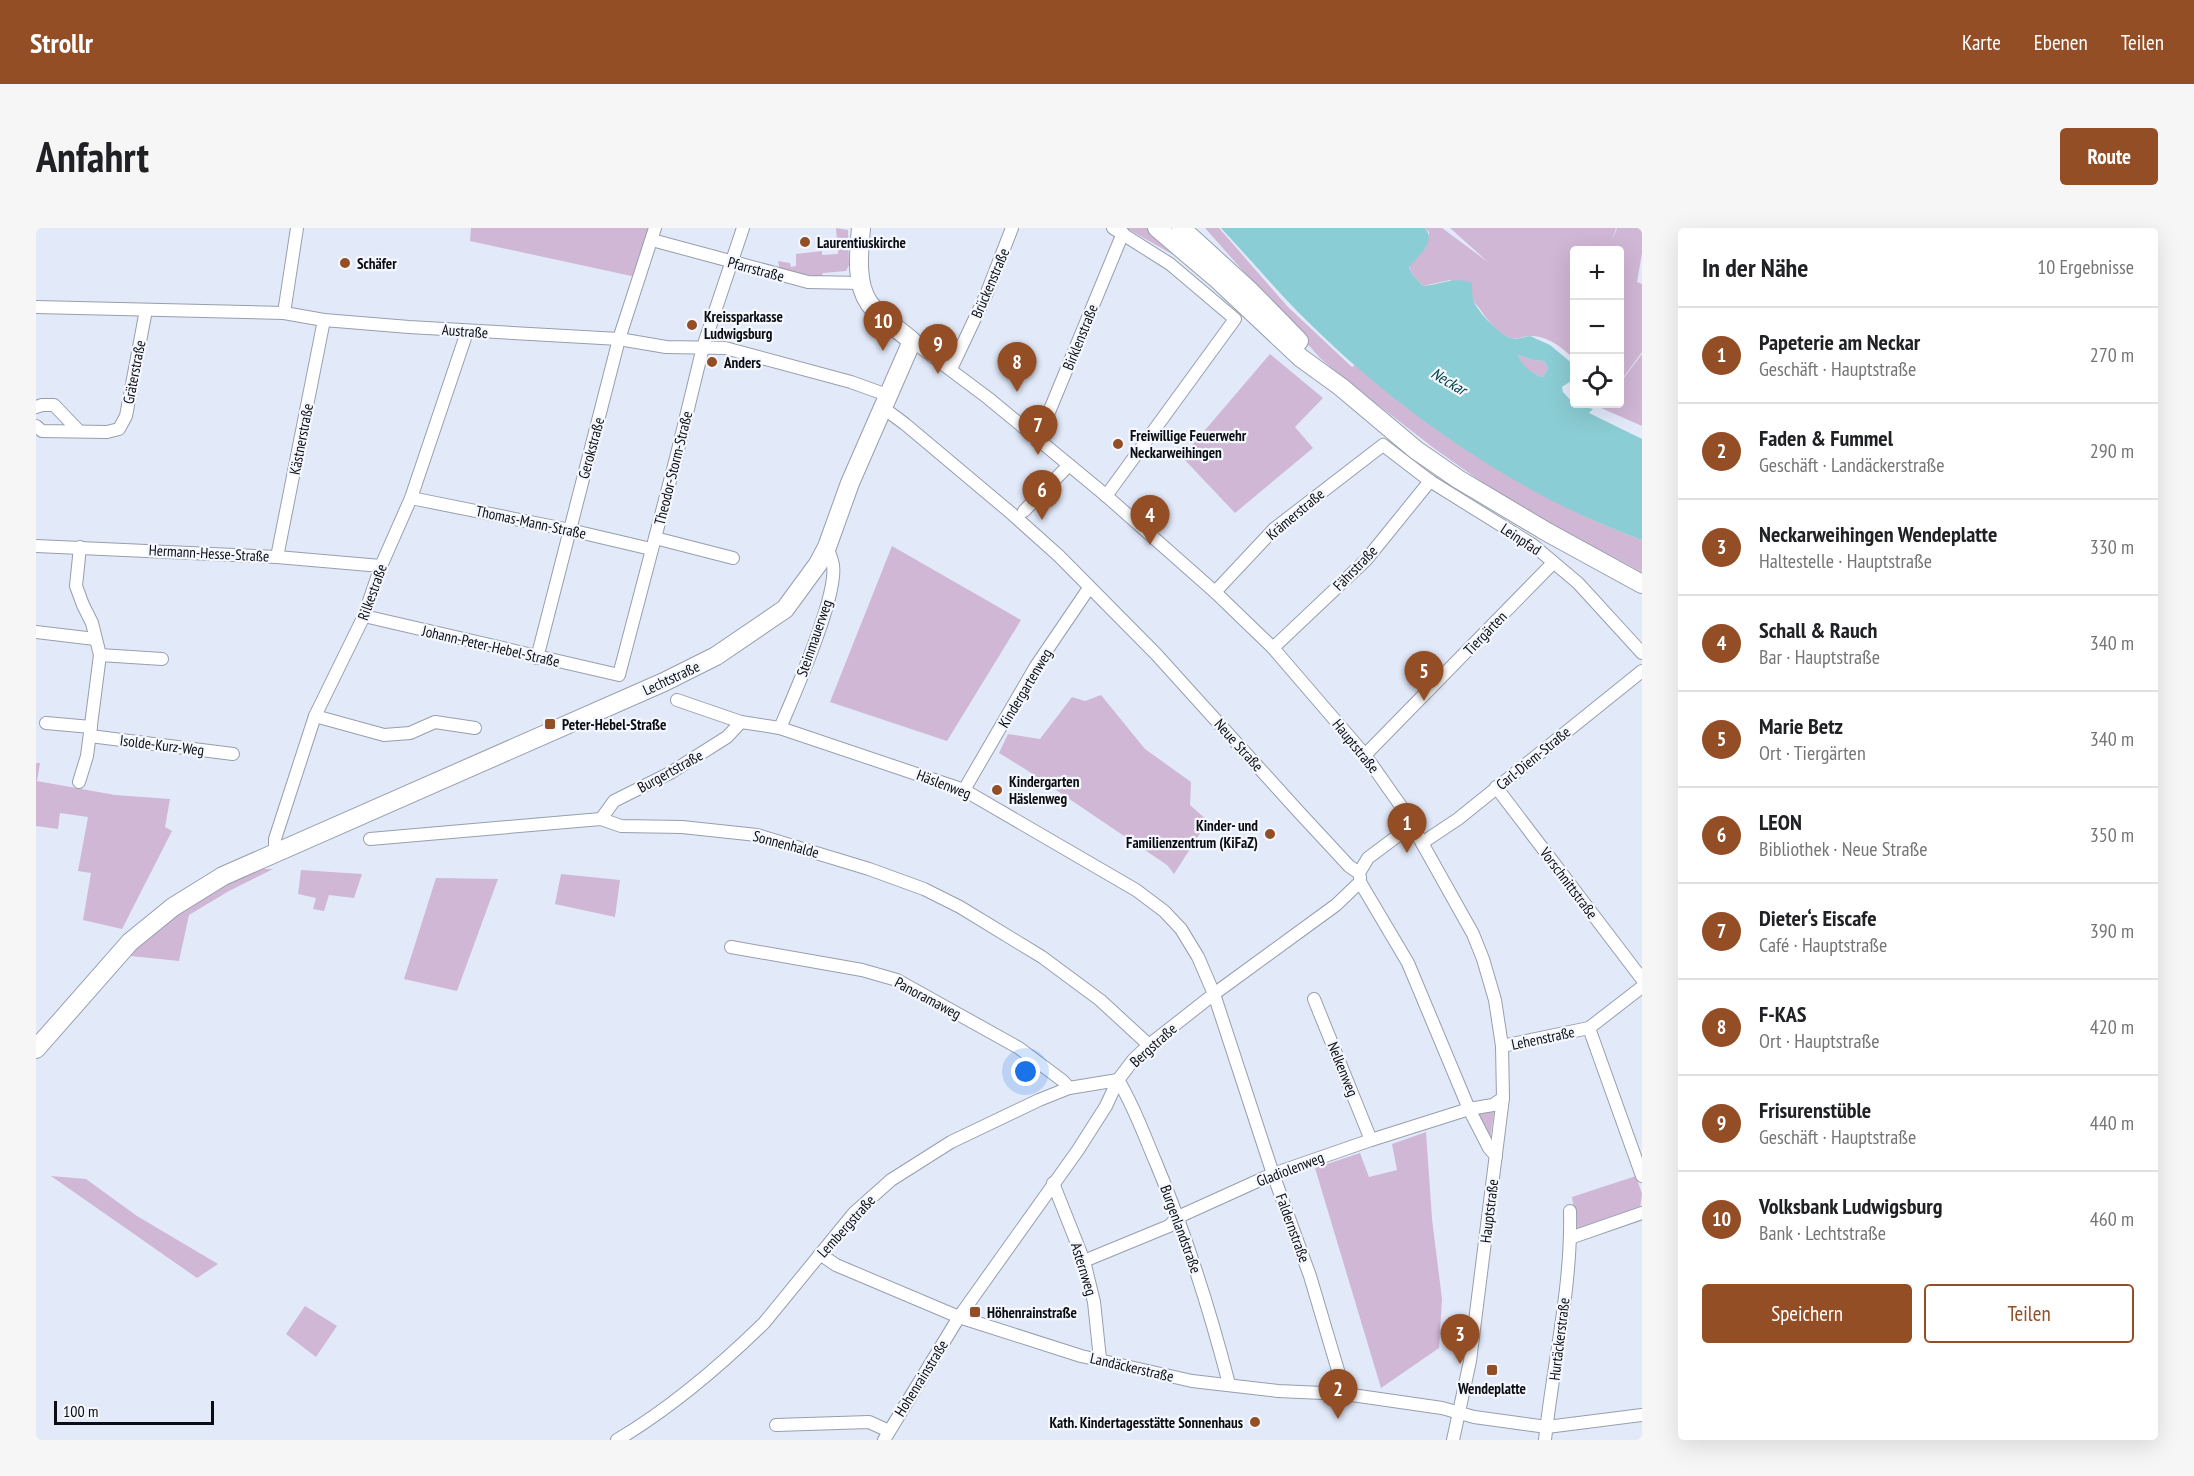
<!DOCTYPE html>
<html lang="de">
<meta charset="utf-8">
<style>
body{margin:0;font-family:"PT Sans Narrow",sans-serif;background:#f6f6f6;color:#202124}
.controls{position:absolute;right:18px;top:18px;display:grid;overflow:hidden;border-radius:6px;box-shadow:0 6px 24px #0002}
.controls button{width:54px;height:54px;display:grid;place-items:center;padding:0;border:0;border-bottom:2px solid #e0e0e0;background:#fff;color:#202124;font:30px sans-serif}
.scale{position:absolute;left:18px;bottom:15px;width:160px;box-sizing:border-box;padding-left:6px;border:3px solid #0b0d12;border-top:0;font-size:16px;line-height:21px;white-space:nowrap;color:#0b0d12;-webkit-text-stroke:4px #f4f7fd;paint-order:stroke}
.you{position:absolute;left:990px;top:844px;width:21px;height:21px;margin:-15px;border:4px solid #fff;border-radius:50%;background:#1a73e8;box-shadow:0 0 0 9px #1a73e833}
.badge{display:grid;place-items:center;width:39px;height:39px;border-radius:50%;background:#934e25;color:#fff;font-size:20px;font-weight:700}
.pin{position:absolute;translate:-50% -50px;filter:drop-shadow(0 2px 3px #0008)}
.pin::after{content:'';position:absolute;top:32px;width:21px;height:18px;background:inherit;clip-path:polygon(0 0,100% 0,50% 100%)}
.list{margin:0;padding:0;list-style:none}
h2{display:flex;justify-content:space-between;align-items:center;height:78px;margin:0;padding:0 24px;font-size:26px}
h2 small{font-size:20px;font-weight:400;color:#757577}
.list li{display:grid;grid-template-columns:39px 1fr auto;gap:18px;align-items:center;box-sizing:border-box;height:96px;padding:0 24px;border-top:2px solid #e0e0e0}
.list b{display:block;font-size:22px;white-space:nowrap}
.list p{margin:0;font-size:20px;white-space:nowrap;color:#757577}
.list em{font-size:20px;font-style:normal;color:#757577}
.actions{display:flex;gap:12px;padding:18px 24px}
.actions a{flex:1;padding:14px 0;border:2px solid #934e25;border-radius:6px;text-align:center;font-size:21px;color:#934e25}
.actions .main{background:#934e25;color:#fff}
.icon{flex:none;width:33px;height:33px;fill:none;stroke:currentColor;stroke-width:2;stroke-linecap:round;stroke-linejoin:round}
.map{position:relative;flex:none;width:1606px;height:1212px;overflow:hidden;border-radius:6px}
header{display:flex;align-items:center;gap:36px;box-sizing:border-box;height:84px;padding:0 30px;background:#934e25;color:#fff}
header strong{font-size:28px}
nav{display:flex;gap:33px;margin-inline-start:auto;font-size:21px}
.intro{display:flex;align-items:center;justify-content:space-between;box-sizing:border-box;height:144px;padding:0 36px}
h1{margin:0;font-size:42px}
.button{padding:15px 27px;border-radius:6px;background:#934e25;color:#fff;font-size:21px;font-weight:700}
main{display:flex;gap:36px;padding:0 36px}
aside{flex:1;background:#fff;border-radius:6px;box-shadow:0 6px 24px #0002}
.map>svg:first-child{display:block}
.green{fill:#d0b7d5}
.water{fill:#8bcdd4;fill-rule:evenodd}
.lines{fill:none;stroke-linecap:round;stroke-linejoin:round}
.street-casing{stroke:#979ead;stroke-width:14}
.secondary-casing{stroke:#979ead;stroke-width:20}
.street{stroke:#fff;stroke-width:12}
.secondary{stroke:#fff;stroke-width:18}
.poi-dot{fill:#934e25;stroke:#f4f7fd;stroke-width:2}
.labels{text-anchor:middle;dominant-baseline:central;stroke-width:4.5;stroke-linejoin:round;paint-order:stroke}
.poi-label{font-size:15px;font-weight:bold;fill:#0b0d12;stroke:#f4f7fd;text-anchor:start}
.street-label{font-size:15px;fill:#0b0d12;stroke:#f4f7fd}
.water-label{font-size:16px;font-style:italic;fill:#05444a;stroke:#f4f7fd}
</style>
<header>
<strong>Strollr</strong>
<nav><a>Karte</a><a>Ebenen</a><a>Teilen</a></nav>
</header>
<div class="intro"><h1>Anfahrt</h1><a class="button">Route</a></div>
<main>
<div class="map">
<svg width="1606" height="1212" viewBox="0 0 1606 1212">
<rect width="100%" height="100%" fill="#e2eafa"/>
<g class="green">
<polygon points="435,0 613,0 600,49 434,13"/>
<polygon points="800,0 812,2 813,37 810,43 787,45 785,49 744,43 742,33 754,35 755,39 760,38 760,26 786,23 786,27 802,26"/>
<polygon points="1090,0 1111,0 1150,34"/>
<path d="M1169,0H1183L1252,79L1316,139L1319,137C1405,209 1500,273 1606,312V344L1474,274L1399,221L1307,150L1284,130Z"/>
<path d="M1389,0H1406L1452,34L1414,0H1580L1576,13L1581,0H1606V25L1601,54L1606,56V124L1584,154V22H1538V131C1527,120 1511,107 1493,108C1487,108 1482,112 1475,110C1459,106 1448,85 1438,74C1431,66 1422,59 1414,52L1387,58L1376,46L1373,38L1390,19L1393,4Z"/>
<polygon points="1234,126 1287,170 1259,199 1277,220 1199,285 1146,229"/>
<polygon points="1606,126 1606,198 1565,180 1568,176 1584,176 1584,155"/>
<path d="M1482,127L1497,132L1508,133L1512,140L1507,149C1497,146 1484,137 1482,127Z"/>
<polygon points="856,318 985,392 911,513 794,474"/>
<polygon points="1065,467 1109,521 1155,554 1154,577 1172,593 1138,646 1131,637 989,541 963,525 972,506 1004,511 1036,469 1049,473"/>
<polygon points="0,535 4,535 1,553 79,567 134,571 129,599 136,603 86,701 47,692 55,645 42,643 52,589 24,585 22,601 0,598"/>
<polygon points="210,641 237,641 193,663 153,687 143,733 85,727 118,698"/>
<polygon points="265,642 326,646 318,670 293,667 288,683 277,681 280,670 262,666"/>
<polygon points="525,646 584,652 579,689 519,676"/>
<polygon points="400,650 462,651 421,763 368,751"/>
<polygon points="1456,883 1458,885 1454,911 1440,886"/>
<polygon points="1390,904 1396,991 1406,1071 1403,1120 1345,1160 1279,940 1324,925 1333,949 1361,942 1356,916"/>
<polygon points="15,948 50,951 101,988 182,1036 161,1050"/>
<polygon points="1600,948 1606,966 1604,980 1542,1003 1536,969"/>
<polygon points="269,1078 301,1098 280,1129 250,1106"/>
</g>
<path class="water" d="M1185,0H1389C1401,14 1382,28 1373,39L1376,46L1387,58C1405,57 1418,48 1436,55C1436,61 1436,69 1438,74C1442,84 1465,108 1475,110C1482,112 1487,109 1494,108L1514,117L1538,137V151L1526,159L1527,164L1538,176L1557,181L1553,185L1606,211V312C1479,266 1357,180 1262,84C1236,57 1211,28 1185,0ZM1482,127L1497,132L1508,133L1512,140L1507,149C1497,146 1485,137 1482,127Z"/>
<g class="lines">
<defs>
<g id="street">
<polyline points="616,12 772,54 826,55"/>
<polyline points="0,79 248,85 288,92 373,99 583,111 630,119 689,120 815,154 851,167"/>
<polyline points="248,85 261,0"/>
<polyline points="876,113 952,170 1067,265 1179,364 1237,420 1329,527 1367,581 1437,706 1447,731 1459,772 1466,818 1467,870 1434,1133 1417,1212"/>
<polyline points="915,141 950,67 976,0"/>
<polyline points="0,179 6,177 18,177 43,203"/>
<polyline points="846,179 869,196 975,285 1023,328 1120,426 1262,583 1313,638 1323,645"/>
<polyline points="0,198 6,203 71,204 83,201 90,188 110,82"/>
<polyline points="1001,213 1087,5"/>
<polyline points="1070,268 1199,91 1134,36 1077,0"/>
<polyline points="375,270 534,302 615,321"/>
<polyline points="988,283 1033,237"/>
<polyline points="619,310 697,330"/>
<polyline points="0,318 241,329 345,338"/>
<polyline points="241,329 288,92"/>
<polyline points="1179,364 1238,301 1347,217 1394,253 1497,317 1542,355 1606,425"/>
<polyline points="328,388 583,447 640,230 667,119 707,0"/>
<polyline points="0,404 59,411"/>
<polyline points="1237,420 1330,332 1394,253"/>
<polyline points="64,427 126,431"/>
<polyline points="501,430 583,111 619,0"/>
<polyline points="641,472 705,494 744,500 928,562 1100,662 1128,683 1145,701 1162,729 1178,766 1237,946 1274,1048 1309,1166"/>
<polyline points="279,488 348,507 374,505 399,494 439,500"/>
<polyline points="10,495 55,499"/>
<path d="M744,500C758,467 802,368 797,337C796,331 793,324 791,319"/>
<polyline points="54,508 197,526"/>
<polyline points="1329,527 1517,335"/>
<polyline points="43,554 51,528 64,427 56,395 47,377 40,358 44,319"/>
<polyline points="1460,559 1606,751"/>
<polyline points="928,562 1000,438 1053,360"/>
<polyline points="565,591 578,573 634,545 691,509 705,494"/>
<polyline points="334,611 565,591 585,598 646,599 721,607 833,641 888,661 924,679 1006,729 1064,772 1113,817"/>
<polyline points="1386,615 1422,591 1606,443"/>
<polyline points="239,623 239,611 279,488 328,388 345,338 375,270 431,104"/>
<polyline points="1323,645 1332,630 1376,597"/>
<polyline points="1324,649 1324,654 1372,735 1433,881 1453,920 1460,928"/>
<polyline points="695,719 826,742 861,752 983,820 1027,853 1033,860"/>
<polyline points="1278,771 1335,912"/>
<polyline points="1553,800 1606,948"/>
<polyline points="1466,818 1553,800 1606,759"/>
<path d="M1082,852C1098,878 1108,907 1120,935C1151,1009 1173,1079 1193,1156"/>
<polyline points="1017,955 1048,1033 1058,1074 1064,1131"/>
<polyline points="1534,1010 1606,985"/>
<polyline points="784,1026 800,1037 923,1089 1045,1128 1156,1153 1242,1163 1309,1166 1406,1180 1438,1189 1511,1199 1606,1187"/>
<polyline points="1048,1033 1133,998 1142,989 1237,946 1335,912 1433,881 1457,877 1467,870"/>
<polyline points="740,1197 833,1194 853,1203"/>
<path d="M581,1212C635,1180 684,1138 728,1095L818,985L855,952L915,914L1003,872L1033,860L1082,852"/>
<polyline points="848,1212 923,1089 1042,922 1070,878 1082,852 1098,831 1113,817 1178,766 1300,677 1324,654"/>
<path d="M1509,1212C1517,1136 1536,1059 1534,983"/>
</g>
<g id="secondary">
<polyline points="1121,0 1181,51 1265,130 1305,159 1380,222 1422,251 1511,304 1606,356"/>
<polyline points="1145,0 1214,63 1263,113"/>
<path d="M0,821L94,714L137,679L187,648L628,454L680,428L749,381L782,336L791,319L814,255L876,113C862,101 844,90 833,75C819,55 823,23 825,0"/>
</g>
</defs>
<use href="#street" class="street-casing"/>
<use href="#secondary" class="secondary-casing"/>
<use href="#street" class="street"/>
<use href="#secondary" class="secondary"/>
</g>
<g class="poi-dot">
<circle cx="769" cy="14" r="6"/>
<circle cx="309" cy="35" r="6"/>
<circle cx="656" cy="97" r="6"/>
<circle cx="676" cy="134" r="6"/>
<circle cx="1082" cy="216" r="6"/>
<rect x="508" y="490" width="12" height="12" rx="3"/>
<circle cx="961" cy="562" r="6"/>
<circle cx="1234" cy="606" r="6"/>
<rect x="933" y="1078" width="12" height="12" rx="3"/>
<rect x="1450" y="1136" width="12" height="12" rx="3"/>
<circle cx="1219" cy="1194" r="6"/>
</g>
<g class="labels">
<g class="poi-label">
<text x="781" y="14">Laurentiuskirche</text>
<text x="321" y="35">Schäfer</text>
<text x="668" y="88">Kreissparkasse<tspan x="668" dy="17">Ludwigsburg</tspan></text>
<text x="688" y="134">Anders</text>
<text x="1094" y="207">Freiwillige Feuerwehr<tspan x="1094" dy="17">Neckarweihingen</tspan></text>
<text x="526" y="496">Peter-Hebel-Straße</text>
<text x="973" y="553">Kindergarten<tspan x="973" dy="17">Häslenweg</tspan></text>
<text x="1222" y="597" text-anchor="end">Kinder- und<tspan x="1222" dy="17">Familienzentrum (KiFaZ)</tspan></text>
<text x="951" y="1084">Höhenrainstraße</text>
<text x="1456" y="1160" text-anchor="middle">Wendeplatte</text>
<text x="1207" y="1194" text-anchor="end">Kath. Kindertagesstätte Sonnenhaus</text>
</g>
<g class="street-label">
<text transform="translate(720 41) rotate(15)">Pfarrstraße</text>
<text transform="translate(954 55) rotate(-67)">Brückenstraße</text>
<text transform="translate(429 103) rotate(4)">Austraße</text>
<text transform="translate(1044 109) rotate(-68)">Birklenstraße</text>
<text transform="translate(98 144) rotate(-79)">Gräterstraße</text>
<text transform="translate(265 211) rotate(-79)">Kästnerstraße</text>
<text transform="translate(555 220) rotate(-75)">Gerokstraße</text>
<text transform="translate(637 240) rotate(-76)">Theodor-Storm-Straße</text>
<text transform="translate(1259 286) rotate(-40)">Krämerstraße</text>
<text transform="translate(495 294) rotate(12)">Thomas-Mann-Straße</text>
<text transform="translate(1485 311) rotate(33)">Leinpfad</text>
<text transform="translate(173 325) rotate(3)">Hermann-Hesse-Straße</text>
<text transform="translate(1319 340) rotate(-46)">Fährstraße</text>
<text transform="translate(336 364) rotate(-70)">Rilkestraße</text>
<text transform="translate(1449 405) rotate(-46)">Tiergärten</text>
<text transform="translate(778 410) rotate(-71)">Steinmauerweg</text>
<text transform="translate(455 418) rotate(13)">Johann-Peter-Hebel-Straße</text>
<text transform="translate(635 450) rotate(-25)">Lechtstraße</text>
<text transform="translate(989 460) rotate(-59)">Kindergartenweg</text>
<text transform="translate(126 517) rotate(7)">Isolde-Kurz-Weg</text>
<text transform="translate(1203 517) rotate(48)">Neue Straße</text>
<text transform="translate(1320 518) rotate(51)">Hauptstraße</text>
<text transform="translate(1497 530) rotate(-39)">Carl-Diem-Straße</text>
<text transform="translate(634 543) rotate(-29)">Burgertstraße</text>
<text transform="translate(908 556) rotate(21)">Häslenweg</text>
<text transform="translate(750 616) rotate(15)">Sonnenhalde</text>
<text transform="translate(1533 655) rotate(53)">Vorschnittstraße</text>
<text transform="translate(892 770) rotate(28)">Panoramaweg</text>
<text transform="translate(1507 810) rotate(-12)">Lehenstraße</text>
<text transform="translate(1117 817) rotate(-42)">Bergstraße</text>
<text transform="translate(1307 841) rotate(68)">Nelkenweg</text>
<text transform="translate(1254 941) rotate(-21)">Gladiolenweg</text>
<text transform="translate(1453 983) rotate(-83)">Hauptstraße</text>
<text transform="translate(810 998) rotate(-48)">Lembergstraße</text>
<text transform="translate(1257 1000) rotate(70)">Faldernstraße</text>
<text transform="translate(1145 1001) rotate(70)">Burgenlandstraße</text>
<text transform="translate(1048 1041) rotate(73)">Asternweg</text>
<text transform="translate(1523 1111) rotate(-83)">Hurtäckerstraße</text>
<text transform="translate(1096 1139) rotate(13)">Landäckerstraße</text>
<text transform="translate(885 1150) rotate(-58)">Hohenrainstraße</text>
</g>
<g class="water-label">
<text transform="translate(1413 153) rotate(31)">Neckar</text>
</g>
</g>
</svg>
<div class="controls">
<button>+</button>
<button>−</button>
<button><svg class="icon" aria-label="locate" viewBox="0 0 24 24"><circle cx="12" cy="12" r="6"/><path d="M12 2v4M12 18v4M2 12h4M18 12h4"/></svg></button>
</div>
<div class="scale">100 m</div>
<div class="you"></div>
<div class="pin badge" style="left:1371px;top:625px">1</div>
<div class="pin badge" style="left:1302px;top:1191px">2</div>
<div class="pin badge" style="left:1424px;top:1136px">3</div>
<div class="pin badge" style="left:1114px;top:317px">4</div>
<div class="pin badge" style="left:1388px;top:473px">5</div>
<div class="pin badge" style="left:1006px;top:292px">6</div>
<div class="pin badge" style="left:1002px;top:227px">7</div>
<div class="pin badge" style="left:981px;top:164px">8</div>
<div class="pin badge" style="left:902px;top:146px">9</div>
<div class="pin badge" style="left:847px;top:123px">10</div>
</div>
<aside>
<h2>In der Nähe<small>10 Ergebnisse</small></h2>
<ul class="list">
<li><span class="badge">1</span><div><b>Papeterie am Neckar</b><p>Geschäft · Hauptstraße</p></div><em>270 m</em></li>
<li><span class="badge">2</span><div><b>Faden &amp; Fummel</b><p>Geschäft · Landäckerstraße</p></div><em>290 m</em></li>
<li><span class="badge">3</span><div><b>Neckarweihingen Wendeplatte</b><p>Haltestelle · Hauptstraße</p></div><em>330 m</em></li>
<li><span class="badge">4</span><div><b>Schall &amp; Rauch</b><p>Bar · Hauptstraße</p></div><em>340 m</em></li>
<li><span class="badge">5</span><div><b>Marie Betz</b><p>Ort · Tiergärten</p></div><em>340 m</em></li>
<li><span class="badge">6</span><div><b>LEON</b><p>Bibliothek · Neue Straße</p></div><em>350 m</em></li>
<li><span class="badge">7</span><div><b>Dieter‘s Eiscafe</b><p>Café · Hauptstraße</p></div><em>390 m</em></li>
<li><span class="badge">8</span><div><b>F-KAS</b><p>Ort · Hauptstraße</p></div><em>420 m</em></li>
<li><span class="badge">9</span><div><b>Frisurenstüble</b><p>Geschäft · Hauptstraße</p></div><em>440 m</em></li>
<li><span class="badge">10</span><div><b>Volksbank Ludwigsburg</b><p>Bank · Lechtstraße</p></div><em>460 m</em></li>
</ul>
<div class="actions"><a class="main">Speichern</a><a>Teilen</a></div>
</aside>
</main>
